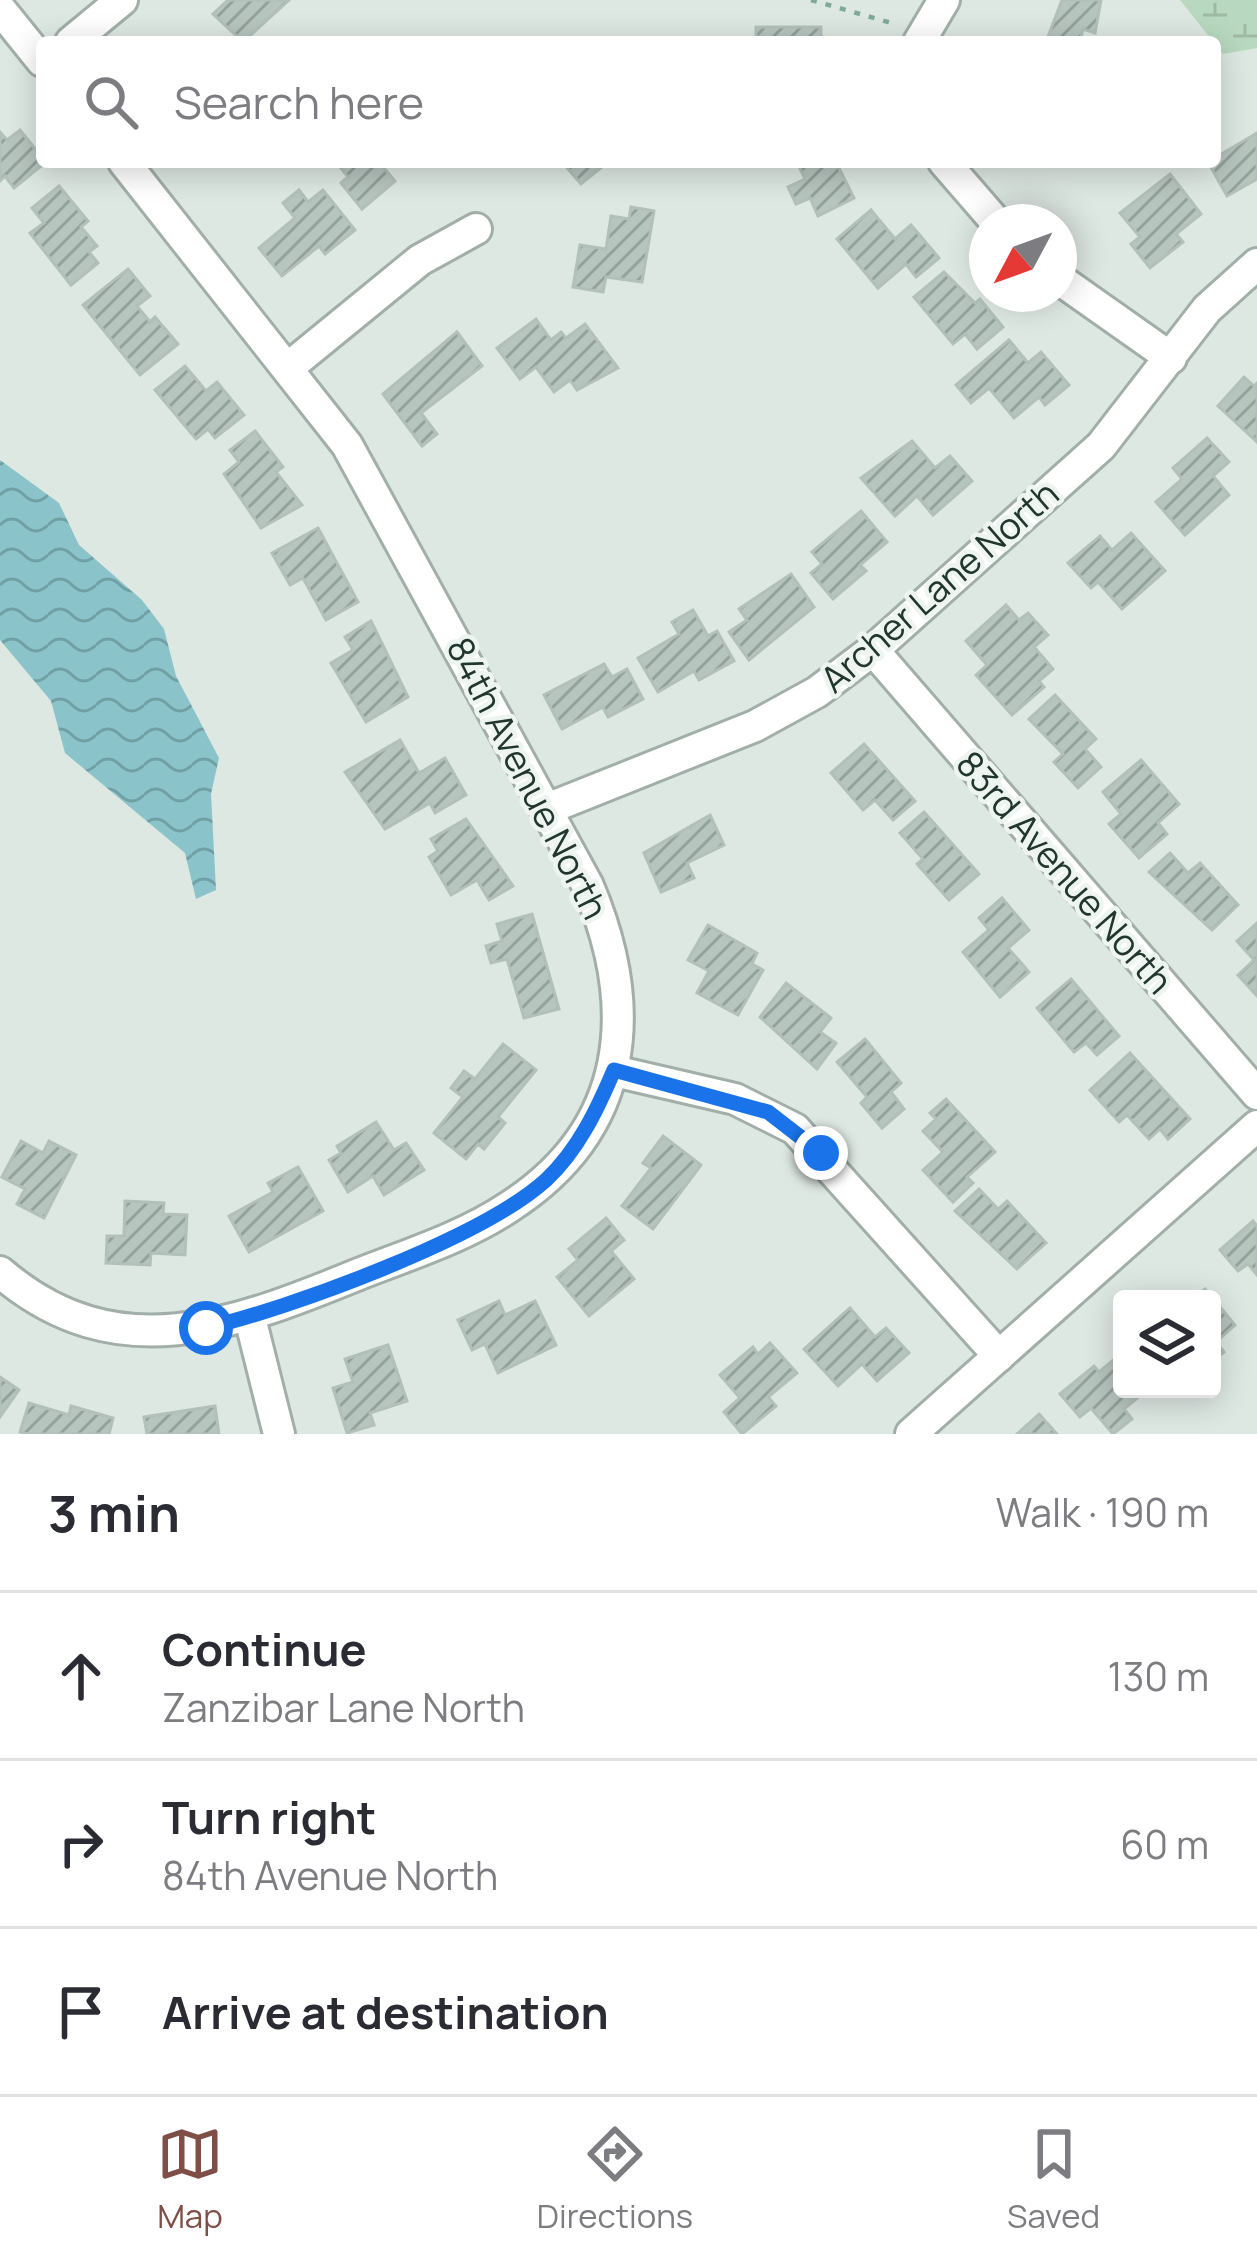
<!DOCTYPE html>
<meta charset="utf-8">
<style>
body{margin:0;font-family:Manrope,sans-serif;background:#f2f2f3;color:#2b2b33}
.controls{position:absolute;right:36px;bottom:36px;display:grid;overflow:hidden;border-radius:12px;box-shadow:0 6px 30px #0003}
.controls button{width:108px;height:108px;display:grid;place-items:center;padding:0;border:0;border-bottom:3px solid #e1e1e2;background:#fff;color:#2b2b33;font:60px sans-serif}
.compass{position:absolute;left:969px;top:204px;width:108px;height:108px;border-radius:50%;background:#fff;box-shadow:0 6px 30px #0003;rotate:229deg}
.stop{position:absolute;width:36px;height:36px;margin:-27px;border:9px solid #1a73e8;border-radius:50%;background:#fff}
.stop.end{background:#1a73e8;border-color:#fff;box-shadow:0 3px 12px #0008}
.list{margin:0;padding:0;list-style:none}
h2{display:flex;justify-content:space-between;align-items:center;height:156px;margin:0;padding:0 48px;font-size:51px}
h2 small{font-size:39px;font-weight:400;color:#7c7c81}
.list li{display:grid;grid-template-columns:78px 1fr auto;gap:36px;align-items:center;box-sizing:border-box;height:168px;padding:0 48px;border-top:3px solid #e1e1e2}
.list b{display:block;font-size:45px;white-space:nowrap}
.list p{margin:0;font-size:39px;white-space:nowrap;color:#7c7c81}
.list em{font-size:39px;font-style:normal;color:#7c7c81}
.icon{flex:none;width:66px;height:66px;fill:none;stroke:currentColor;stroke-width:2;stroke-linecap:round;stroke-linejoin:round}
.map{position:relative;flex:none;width:1257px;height:1434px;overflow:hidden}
.search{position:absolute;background:#fff;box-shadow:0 6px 30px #0003;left:36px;right:36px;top:36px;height:132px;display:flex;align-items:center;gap:30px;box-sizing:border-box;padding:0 42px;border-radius:12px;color:#7c7c81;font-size:45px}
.sheet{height:660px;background:#fff}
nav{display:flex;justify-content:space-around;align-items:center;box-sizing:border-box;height:168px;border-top:3px solid #e1e1e2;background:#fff;font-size:33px;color:#7c7c81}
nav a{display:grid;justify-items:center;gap:6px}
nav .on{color:#7e4e47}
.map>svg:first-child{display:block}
.wetland{fill:url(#wetland-marsh)}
.water{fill:url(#water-waves)}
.building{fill:url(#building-hatch);stroke:#b1c1b9;stroke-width:3}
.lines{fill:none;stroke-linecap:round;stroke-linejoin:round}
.minor-casing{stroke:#a2afa9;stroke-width:36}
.path{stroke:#81a99a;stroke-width:4.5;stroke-dasharray:6 9;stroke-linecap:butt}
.minor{stroke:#fff;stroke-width:30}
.route{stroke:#1a73e8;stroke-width:15}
.labels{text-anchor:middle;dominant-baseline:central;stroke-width:9;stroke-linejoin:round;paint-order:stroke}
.street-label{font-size:36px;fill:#21362f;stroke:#eef5f1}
</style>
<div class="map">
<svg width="1257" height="1434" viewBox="0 0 1257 1434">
<defs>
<pattern id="wetland-marsh" width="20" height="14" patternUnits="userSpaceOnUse" patternTransform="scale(3)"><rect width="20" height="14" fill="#b8d8bf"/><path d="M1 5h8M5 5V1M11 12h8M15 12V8" fill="none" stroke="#9ebaa4"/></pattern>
<pattern id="water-waves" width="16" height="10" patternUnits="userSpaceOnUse" patternTransform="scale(3)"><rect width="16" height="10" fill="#8ac3c9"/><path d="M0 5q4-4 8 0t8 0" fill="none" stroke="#709fa4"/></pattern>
<pattern id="building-hatch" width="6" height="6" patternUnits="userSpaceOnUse" patternTransform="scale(3)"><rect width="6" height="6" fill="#b7c5bf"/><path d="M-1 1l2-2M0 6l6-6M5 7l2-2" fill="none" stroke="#94a19c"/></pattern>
</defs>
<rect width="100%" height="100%" fill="#dee8e3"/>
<polygon class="wetland" points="1180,0 1257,0 1257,48 1223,54"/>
<polygon class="water" points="0,460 59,503 79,545 142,600 164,629 176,676 219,758 211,794 216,890 196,899 185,853 65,753 51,701 0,640"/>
<g class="building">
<polygon points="228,0 289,0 243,42 213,14"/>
<polygon points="1062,0 1101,0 1095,33 1083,29 1080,42 1046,42"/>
<rect x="756" y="27" width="65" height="15"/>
<polygon points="20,130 46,162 14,188 5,176 0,181 0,132 7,140"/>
<polygon points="1257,133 1257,179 1227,196 1208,162"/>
<polygon points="336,162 379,162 395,181 362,209 341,183 348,177"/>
<polygon points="562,162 608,162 581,184"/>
<polygon points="797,162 836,162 854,198 818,216 810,198 796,204 788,187 805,179"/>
<polygon points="1170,174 1201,214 1176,234 1183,242 1150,268 1131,244 1140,237 1120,213"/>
<polygon points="59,186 88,221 81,227 97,246 89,252 98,263 71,285 30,233 44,223 32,208"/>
<polygon points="299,190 308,202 323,190 355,230 325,254 319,246 282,276 259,248 295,218 283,203"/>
<polygon points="631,207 654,211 642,282 606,277 603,292 573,287 580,245 606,249 611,216 629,219"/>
<polygon points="871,210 895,239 911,225 939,258 916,277 906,264 878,288 837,239"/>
<polygon points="128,269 150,296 137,306 150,322 155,317 178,344 140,375 83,305"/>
<polygon points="944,272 975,303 980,299 1003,327 977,349 965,334 953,344 914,297"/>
<polygon points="536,319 551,340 561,332 566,338 585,324 618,368 577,390 570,380 554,392 536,367 520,379 497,348"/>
<polygon points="457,332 482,366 421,413 437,434 422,446 383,394"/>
<polygon points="1009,340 1028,363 1041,352 1069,385 1045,405 1039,397 1014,418 989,388 971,403 956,385"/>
<polygon points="185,366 206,391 217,382 244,415 215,438 208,429 196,439 155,390"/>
<polygon points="1244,377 1254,386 1257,383 1257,442 1218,406"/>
<polygon points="255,431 283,467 276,472 302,505 261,528 224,474 239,462 230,450"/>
<polygon points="1207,438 1229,462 1213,476 1229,495 1185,535 1156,502 1182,479 1173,468"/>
<polygon points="912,441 935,468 950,456 972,481 933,515 917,496 895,516 861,478"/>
<polygon points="861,511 887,542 860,565 866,571 833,599 811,573 822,564 812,552"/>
<polygon points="318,528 358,602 326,620 303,578 290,585 272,553"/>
<polygon points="1131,533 1165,571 1122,609 1098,582 1091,588 1068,563 1100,536 1112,550"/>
<polygon points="791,574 814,607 749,660 729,632 747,620 739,609"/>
<polygon points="1006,605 1019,620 1028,613 1048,635 1034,647 1053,669 1039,681 1044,687 1012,715 976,675 987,665 966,641"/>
<polygon points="693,610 708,636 717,631 734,661 699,680 694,671 658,692 638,658 679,634 672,622"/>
<polygon points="371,621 408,697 366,722 331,663 353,650 345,637"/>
<polygon points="604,664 612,677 627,669 643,699 608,717 603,707 562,729 544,695"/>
<polygon points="1055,695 1096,739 1085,749 1101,767 1078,788 1054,762 1063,754 1029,719"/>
<polygon points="400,740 419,773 445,758 466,795 435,813 430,803 385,829 345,772"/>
<polygon points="864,744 915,801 893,820 875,800 863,810 831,773"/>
<polygon points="1141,760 1179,804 1158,823 1167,834 1139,858 1109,824 1121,814 1103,792"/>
<polygon points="924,812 979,874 949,900 917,864 923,859 900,833"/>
<polygon points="710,815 724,845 687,863 694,878 661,892 644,853"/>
<polygon points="466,819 513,886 489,900 477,880 451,895 429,857 438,851 431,839"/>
<polygon points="1170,853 1188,873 1200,863 1238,905 1212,930 1149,872"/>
<polygon points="1002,898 1029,930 1008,948 1029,972 1000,997 963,952 989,930 979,918"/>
<polygon points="532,914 559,1009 524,1018 507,959 491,963 486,946 502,941 497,924"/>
<polygon points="1257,923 1257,996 1238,975 1254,960 1237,941"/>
<polygon points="708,925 757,953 752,964 763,970 738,1015 697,993 709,971 688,960"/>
<polygon points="1071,979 1119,1036 1097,1055 1086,1043 1074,1052 1037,1008"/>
<polygon points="786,983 831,1018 820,1032 836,1043 817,1069 760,1017"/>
<polygon points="865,1039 901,1083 891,1092 904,1109 882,1128 861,1103 867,1097 837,1062"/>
<polygon points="503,1044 536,1070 498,1117 505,1123 484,1149 478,1144 466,1159 434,1133 463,1097 451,1088 464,1071 475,1079"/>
<polygon points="1130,1053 1190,1119 1168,1139 1160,1129 1149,1139 1127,1115 1119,1122 1090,1090"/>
<polygon points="946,1099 995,1152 967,1177 973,1183 953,1202 923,1170 943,1152 923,1131 936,1119 930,1113"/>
<polygon points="376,1122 394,1150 406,1143 424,1170 384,1195 373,1176 348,1192 329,1160 341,1153 337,1146"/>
<polygon points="663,1136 701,1165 653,1229 622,1206 651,1168 643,1163"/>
<polygon points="21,1141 43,1153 49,1141 76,1155 44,1218 17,1204 25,1189 2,1177"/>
<polygon points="298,1167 323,1211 249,1252 229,1216 273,1192 268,1183"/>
<polygon points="979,1189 998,1209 1007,1201 1046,1243 1017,1269 955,1211"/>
<polygon points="125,1201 164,1203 163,1214 187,1215 185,1255 151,1253 150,1265 106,1263 107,1236 124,1236"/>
<polygon points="606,1218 624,1240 611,1251 634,1279 589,1316 557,1277 578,1260 569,1249"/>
<polygon points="1253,1221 1257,1226 1257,1275 1248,1264 1238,1271 1220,1250"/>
<polygon points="1205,1289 1235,1325 1216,1342 1224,1352 1212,1362 1212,1299 1193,1299"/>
<polygon points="499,1301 505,1315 535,1301 556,1345 498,1373 485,1344 472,1350 458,1320"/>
<polygon points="850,1308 875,1337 886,1328 909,1353 877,1381 862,1364 838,1386 804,1349"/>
<polygon points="770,1343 797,1373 768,1397 776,1406 742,1434 724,1412 740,1398 720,1375 753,1347 758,1354"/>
<polygon points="388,1345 407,1401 370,1413 374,1425 347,1433 333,1388 353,1382 345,1359"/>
<polygon points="1122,1353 1122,1389 1148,1389 1124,1409 1132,1419 1113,1434 1091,1408 1080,1417 1060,1394 1094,1366 1099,1372"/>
<polygon points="0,1377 19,1390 0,1417"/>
<polygon points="29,1403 69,1415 71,1406 113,1418 109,1434 27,1434 20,1432"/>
<polygon points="215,1406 219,1434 147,1434 144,1417"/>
<polygon points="1039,1414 1057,1434 1017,1434"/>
</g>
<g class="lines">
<defs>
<g id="minor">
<polyline points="0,9 42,61"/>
<polyline points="71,42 122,0"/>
<polyline points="919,42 944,0"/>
<polyline points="944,162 996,222"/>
<polyline points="1059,279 1171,358"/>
<polyline points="289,367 420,260 476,229"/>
<polyline points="873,650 1257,1094"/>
<polyline points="547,809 755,726 817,692 873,650 1101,446 1207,309 1257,264"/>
<polyline points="614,1071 735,1099 795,1129 999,1356"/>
<path d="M0,1272C116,1372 236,1324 359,1274C410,1254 464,1237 509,1207C630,1129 640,1009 588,886L347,445L124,162"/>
<polyline points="250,1318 279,1434"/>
<polyline points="911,1434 1257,1126"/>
</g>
</defs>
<use href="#minor" class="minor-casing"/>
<polyline class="path" points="811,0 895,24"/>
<use href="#minor" class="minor"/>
</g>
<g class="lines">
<path class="route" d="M206,1328C291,1308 482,1238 546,1180C578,1150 597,1110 614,1070L768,1112L821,1153"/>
</g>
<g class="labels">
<g class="street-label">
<text transform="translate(939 586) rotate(-41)">Archer Lane North</text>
<text transform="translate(528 778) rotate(63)">84th Avenue North</text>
<text transform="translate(1065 872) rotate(49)">83rd Avenue North</text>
</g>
</g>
</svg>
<div class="controls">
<button><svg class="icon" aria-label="layers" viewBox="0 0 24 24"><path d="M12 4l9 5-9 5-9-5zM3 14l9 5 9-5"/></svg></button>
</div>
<svg class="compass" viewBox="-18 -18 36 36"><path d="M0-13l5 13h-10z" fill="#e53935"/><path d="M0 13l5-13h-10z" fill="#7c7c81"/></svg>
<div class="stop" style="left:206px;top:1328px"></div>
<div class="stop end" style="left:821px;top:1153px"></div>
<div class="search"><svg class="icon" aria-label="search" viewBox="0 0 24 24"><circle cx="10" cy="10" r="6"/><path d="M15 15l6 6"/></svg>Search here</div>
</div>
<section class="sheet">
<h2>3 min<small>Walk · 190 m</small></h2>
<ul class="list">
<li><svg class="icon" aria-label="ahead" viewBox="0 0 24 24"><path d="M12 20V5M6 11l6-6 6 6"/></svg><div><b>Continue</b><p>Zanzibar Lane North</p></div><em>130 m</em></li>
<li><svg class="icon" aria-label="right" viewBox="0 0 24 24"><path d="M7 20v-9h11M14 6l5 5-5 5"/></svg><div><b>Turn right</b><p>84th Avenue North</p></div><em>60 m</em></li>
<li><svg class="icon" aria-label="arrive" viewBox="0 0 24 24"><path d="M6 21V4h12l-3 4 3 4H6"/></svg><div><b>Arrive at destination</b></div></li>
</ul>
</section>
<nav>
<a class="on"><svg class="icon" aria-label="map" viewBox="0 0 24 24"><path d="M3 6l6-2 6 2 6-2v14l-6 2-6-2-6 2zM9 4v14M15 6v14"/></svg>Map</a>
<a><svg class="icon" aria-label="directions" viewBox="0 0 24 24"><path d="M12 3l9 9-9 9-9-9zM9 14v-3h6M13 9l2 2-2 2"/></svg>Directions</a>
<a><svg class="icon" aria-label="saved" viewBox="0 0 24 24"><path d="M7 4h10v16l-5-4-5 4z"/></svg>Saved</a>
</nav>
